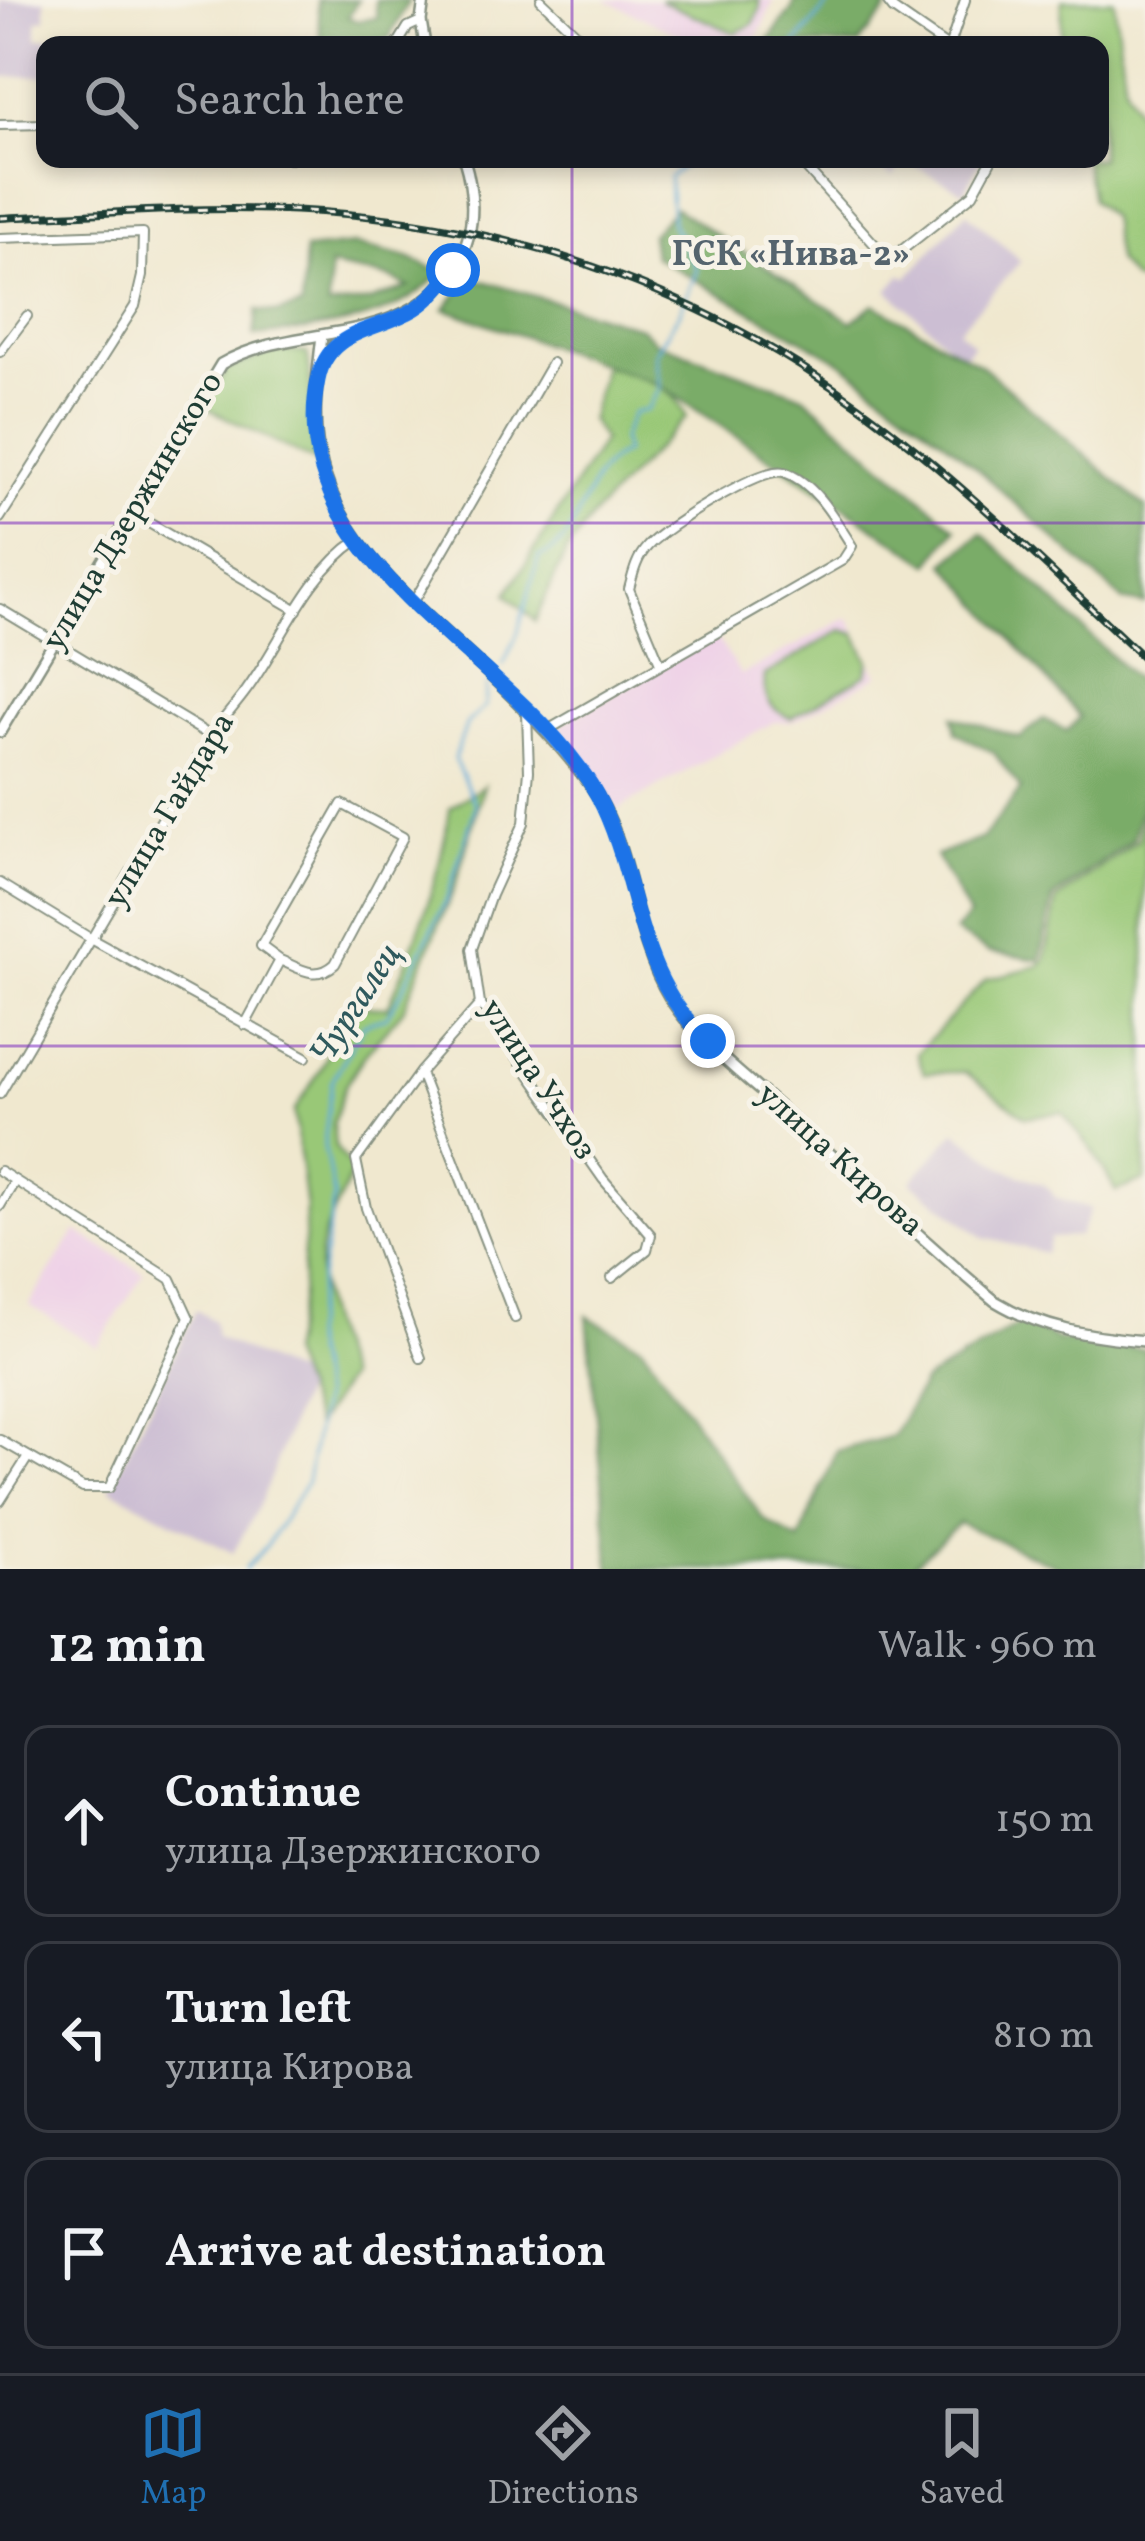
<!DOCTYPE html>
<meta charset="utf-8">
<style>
body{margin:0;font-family:Vollkorn,serif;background:#20242c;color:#f1f3f6}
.stop{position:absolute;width:36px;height:36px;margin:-27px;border:9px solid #1a73e8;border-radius:50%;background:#fff}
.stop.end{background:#1a73e8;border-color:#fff;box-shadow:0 3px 12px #0008}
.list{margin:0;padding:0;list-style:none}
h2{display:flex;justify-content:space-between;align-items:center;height:156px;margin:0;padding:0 48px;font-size:51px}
h2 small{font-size:39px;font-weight:400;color:#9ea1a6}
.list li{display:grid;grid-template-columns:78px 1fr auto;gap:36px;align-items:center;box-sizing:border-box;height:192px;margin:0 24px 24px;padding:0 24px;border:3px solid #363941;border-radius:24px}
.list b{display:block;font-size:45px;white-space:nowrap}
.list p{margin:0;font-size:39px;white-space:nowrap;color:#9ea1a6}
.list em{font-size:39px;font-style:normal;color:#9ea1a6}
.icon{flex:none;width:66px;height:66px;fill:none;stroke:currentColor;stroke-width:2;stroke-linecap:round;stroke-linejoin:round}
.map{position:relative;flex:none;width:1145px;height:1569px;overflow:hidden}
.search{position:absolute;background:#171b24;box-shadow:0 6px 18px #0003;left:36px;right:36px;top:36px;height:132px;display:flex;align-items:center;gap:30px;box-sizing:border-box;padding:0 42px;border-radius:24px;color:#9ea1a6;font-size:45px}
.sheet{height:804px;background:#171b24}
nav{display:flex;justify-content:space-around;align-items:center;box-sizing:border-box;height:168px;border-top:3px solid #363941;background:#171b24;font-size:33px;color:#9ea1a6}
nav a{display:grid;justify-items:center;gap:6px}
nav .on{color:#1f6fb2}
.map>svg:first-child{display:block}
.built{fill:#eed0e7}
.industrial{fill:#ccbed3}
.green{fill:#99c877;stroke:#5c8256;stroke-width:3}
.forest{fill:#7aac68;stroke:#4c744e;stroke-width:3;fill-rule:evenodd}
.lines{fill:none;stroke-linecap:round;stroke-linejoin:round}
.stream{stroke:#60acd9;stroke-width:3}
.minor-casing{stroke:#889282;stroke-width:12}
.major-casing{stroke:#889282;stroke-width:14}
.minor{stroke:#fff;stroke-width:8}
.major{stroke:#fff;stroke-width:9}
.rail-casing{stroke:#1f3d34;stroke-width:8}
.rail{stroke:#f7f3e8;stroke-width:3;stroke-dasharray:9;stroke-linecap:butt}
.route{stroke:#1a73e8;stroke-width:15}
.grid{fill:none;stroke:#7b2cbf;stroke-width:3;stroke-opacity:0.55}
.labels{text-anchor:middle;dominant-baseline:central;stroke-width:10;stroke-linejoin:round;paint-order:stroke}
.street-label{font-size:33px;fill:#1f3d34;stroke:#f7f3e8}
.neighbourhood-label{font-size:36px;font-weight:bold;fill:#55646e;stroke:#f7f3e8}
.water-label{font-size:36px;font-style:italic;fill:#2f595d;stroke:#f7f3e8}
</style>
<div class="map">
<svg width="1145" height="1569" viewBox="0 0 1145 1569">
<rect width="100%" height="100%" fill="#f7f3e8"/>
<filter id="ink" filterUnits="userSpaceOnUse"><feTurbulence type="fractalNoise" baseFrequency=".00833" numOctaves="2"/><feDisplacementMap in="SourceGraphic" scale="24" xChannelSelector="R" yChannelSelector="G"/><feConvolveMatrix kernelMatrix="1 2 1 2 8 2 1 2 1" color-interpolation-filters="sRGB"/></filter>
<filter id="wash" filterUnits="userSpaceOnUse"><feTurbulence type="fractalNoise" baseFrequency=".004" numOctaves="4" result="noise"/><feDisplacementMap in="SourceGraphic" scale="48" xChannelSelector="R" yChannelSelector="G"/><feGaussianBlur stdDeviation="2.7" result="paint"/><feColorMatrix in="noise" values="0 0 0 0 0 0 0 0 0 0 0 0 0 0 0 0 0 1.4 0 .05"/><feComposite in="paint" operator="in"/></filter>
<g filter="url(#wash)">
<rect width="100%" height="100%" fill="#f0e8cf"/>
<g class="built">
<polygon points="605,0 774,0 754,45 701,45"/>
<polygon points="849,617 878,676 793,722 774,722 613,812 559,726 716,636 741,675"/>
<polygon points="76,1231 144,1273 97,1347 29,1305"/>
</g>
<g class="industrial">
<polygon points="0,0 45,0 45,19 37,20 37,38 51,38 51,45 45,45 45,76 0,77"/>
<polygon points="865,159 981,159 964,192 905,161 893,177"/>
<polygon points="966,212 1021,261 958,330 974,344 962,357 888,290 902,274 907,278"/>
<polygon points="956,1131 1005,1169 1044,1184 1056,1198 1091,1209 1079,1236 1050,1238 1046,1253 984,1238 911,1182"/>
<polygon points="196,1310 214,1321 216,1337 307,1380 261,1502 233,1553 110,1489"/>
</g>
<g class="green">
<polygon points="659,0 759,0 760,9 753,24 735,33"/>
<polygon points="1062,0 1114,0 1125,86 1145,127 1145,284 1133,280 1117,262 1110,217 1092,200 1084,159 1100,159 1100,45 1061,45"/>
<path d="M276,350L307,353C315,389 307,425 316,462L205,407L227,369Z"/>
<path d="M604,365C636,376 674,383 686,417L596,512L566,552L535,621L507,594L603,440L590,419Z"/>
<path d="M842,630L856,634L869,661L867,674L791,718C770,710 762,697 765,675Z"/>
<path d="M484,785L455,886L403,1010L366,1053L345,1086L333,1124L335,1146L352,1170C346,1189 337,1204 329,1222C305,1272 330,1331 347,1378L316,1426L289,1354L301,1297L306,1208L294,1111L321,1069L348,1006L388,1007C417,939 439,882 450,808Z"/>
<polygon points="1145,805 1145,1180 1116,1191 1093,1151 1062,1112 1026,1117 965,1072 924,1073 917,1053 986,979 1039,966 1045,960 1057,900 1138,840"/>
</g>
<g class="forest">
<path d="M317,0H358L348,17L357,21L377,18L375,0H409L389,38C364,45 345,41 321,43Z"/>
<polygon points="794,0 879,0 887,10 858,45 765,45 792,9"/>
<polygon points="675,208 852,322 874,304 981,365 1145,507 1145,604 1124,601 954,448 840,361 654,256 651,234"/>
<path d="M355,245L408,258L441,272C394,325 320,328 254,336L257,311L279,313L302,306L305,250ZM330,266L390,278L409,287L370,301L328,307Z"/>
<polygon points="470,277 640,327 656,342 804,396 956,528 930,564 656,383 445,309"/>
<polygon points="982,533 1145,688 1145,792 1133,839 1053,898 1040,960 989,952 955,932 969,916 936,856 983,838 1021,789 994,753 956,732 953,716 1020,738 1043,719 1067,731 1080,717 945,563"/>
<polygon points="587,1316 642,1346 763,1519 799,1541 837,1451 893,1436 924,1381 1023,1322 1058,1340 1145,1349 1145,1569 1063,1569 959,1523 909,1569 610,1569"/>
</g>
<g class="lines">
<g class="stream">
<polyline points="795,45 832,0"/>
<path d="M503,665L517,635L539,557C584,545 579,471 625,452L621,439L633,413L647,410L660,388L655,353L680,312L697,270L672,224L669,177L693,159"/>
<polyline points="245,1569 267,1545 307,1481 322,1397 310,1337 334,1196 324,1145 332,1081 364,1024 386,1017 401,993 447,898 476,805 454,759 467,723 485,707 487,685"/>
</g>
</g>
</g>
<g filter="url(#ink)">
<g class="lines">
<defs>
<g id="minor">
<polyline points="541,0 588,45"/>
<polyline points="886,0 893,9 945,45"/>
<polyline points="397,45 408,27 421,21"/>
<polyline points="950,45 965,0"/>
<polyline points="0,125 45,124"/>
<polyline points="289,159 290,159"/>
<polyline points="798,159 886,257 902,250 973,194 992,159"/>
<polyline points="0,238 143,233 142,276 135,306 0,518"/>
<polyline points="0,352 27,316"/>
<polyline points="132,513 297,610"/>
<polyline points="413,603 552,363"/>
<polyline points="0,609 211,736"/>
<polyline points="527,713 529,771 524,823 491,895 472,949 480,1004 603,1179 651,1235 647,1250 612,1278"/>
<path d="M546,731L843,560L852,546C836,521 815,482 784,472C762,465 662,529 647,547C636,559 633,574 629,589L660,663"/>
<polyline points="0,883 93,940 306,1057"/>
<path d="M245,1025L280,960L261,946L342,804L403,837L335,964C316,981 301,969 280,960"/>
<polyline points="420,1073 515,1318"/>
<path d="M0,1094L211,736C222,720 235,706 246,691C282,642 306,575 358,540"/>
<polyline points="0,1171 171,1279 189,1318 109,1488 83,1488 0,1440"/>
<polyline points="0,1206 15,1181"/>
<polyline points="421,1358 366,1208 356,1160 420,1072 480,1004"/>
<polyline points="0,1501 28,1457"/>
</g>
<g id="major">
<polyline points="424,0 421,21 425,45"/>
<path d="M322,335C318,374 311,414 319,453C337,545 417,605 481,666C520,704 559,742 591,786C634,845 630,934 670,998C697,1042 747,1078 786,1113C855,1176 923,1241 995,1301C1043,1330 1090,1336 1145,1341"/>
<polyline points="323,362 335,344 354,333"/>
<path d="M0,732L221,364C296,320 403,351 455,267C476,234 475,195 464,159"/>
</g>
</defs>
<use href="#minor" class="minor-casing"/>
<use href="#major" class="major-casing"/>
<use href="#minor" class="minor"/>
<use href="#major" class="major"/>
<defs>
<path id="rail" d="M0,218C114,213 232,203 346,214C531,230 709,296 859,406C961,480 1053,573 1145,659"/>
</defs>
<use href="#rail" class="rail-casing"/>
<use href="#rail" class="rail"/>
</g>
</g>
<g class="lines" filter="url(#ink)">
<path class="route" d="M453,270C442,285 431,299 415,309C377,332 328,328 318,380C280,565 523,659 597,795C642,880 631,971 708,1041"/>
</g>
<path class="grid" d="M572,0V45M572,159V1569M0,523H1145M0,1046H1145"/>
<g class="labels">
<g class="street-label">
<text transform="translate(134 512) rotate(-59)">улица Дзержинского</text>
<text transform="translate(171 811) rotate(-59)">улица Гайдара</text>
<text transform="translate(537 1080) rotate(57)">улица Учхоз</text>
<text transform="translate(839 1161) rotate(42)">улица Кирова</text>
</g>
<g class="neighbourhood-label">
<text x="791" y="256">ГСК «Нива-2»</text>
</g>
<g class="water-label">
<text transform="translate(357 1005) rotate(-57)">Чургалец</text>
</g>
</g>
</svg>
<div class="stop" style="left:453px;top:270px"></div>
<div class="stop end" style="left:708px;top:1041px"></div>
<div class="search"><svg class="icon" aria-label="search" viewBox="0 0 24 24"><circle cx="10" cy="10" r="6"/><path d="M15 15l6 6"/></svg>Search here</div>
</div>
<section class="sheet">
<h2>12 min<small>Walk · 960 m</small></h2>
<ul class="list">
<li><svg class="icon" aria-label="ahead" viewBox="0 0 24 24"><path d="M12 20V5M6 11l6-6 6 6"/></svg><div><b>Continue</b><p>улица Дзержинского</p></div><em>150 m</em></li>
<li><svg class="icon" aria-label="left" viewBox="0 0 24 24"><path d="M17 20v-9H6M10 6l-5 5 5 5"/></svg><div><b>Turn left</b><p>улица Кирова</p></div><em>810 m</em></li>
<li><svg class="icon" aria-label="arrive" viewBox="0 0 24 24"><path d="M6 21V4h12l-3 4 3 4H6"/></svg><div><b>Arrive at destination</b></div></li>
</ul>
</section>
<nav>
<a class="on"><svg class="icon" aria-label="map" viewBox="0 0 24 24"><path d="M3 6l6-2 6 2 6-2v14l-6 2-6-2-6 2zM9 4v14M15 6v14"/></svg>Map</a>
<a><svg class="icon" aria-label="directions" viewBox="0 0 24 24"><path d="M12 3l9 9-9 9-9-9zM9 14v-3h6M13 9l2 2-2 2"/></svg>Directions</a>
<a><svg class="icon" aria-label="saved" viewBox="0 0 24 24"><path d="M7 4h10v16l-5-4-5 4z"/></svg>Saved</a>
</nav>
